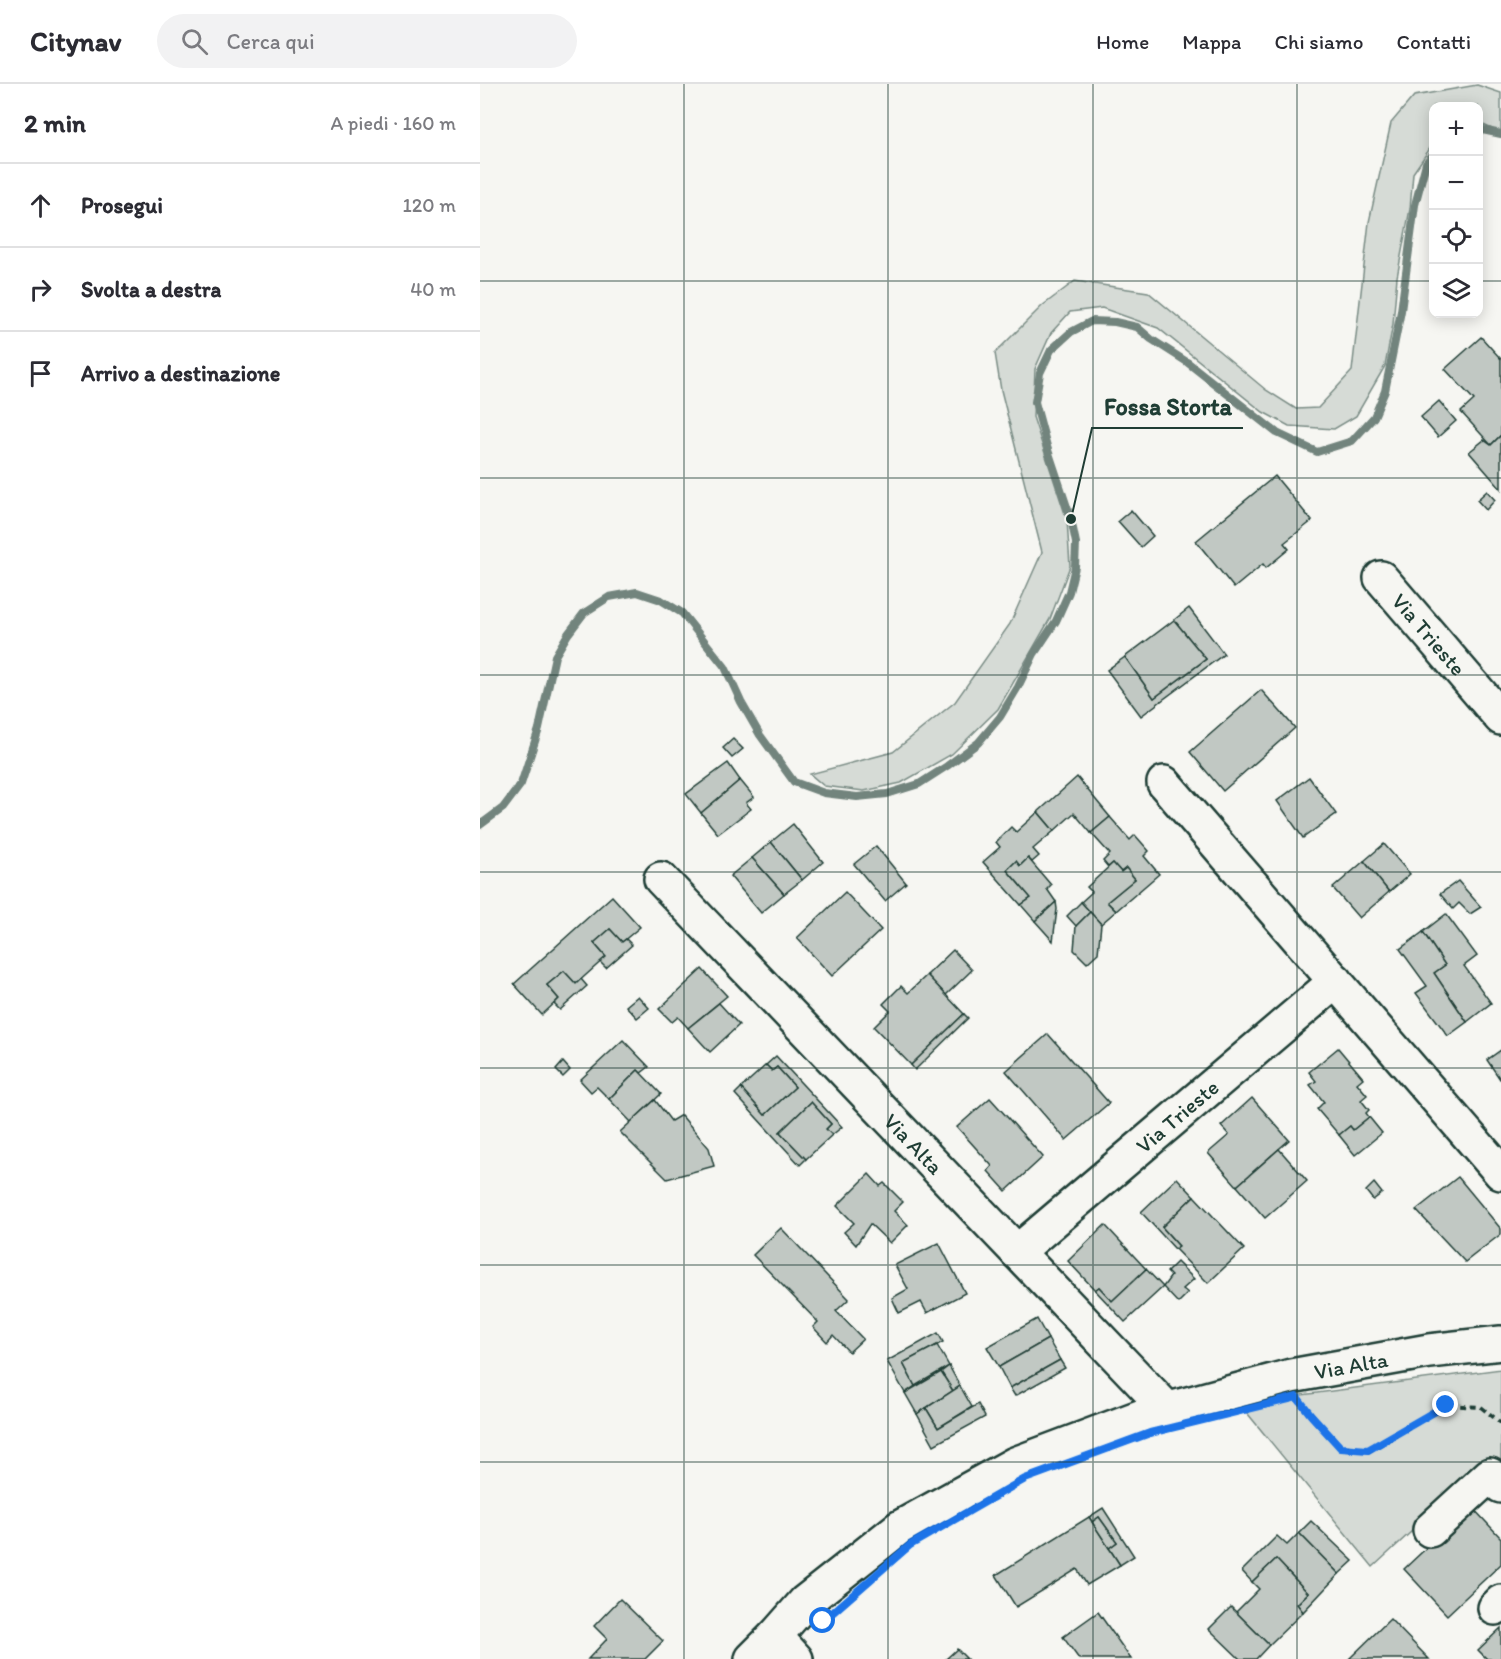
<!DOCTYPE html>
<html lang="it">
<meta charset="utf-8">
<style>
body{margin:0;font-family:Itim,sans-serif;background:#f2f2f3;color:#2b2b33}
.controls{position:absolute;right:18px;top:18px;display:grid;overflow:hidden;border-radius:12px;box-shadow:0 3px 15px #0003}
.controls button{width:54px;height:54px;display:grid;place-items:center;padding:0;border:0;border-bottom:2px solid #e1e1e2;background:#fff;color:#2b2b33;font:30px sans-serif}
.stop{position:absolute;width:18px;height:18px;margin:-14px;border:4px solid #1a73e8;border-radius:50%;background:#fff}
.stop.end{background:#1a73e8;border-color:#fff;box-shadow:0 2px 6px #0008}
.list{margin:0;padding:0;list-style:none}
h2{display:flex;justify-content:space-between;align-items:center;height:78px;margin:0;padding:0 24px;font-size:26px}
h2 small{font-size:20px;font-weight:400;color:#7c7c81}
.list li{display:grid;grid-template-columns:39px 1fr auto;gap:18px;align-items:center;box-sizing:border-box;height:84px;padding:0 24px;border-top:2px solid #e1e1e2}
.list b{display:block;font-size:22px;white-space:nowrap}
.list em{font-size:20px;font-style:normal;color:#7c7c81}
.icon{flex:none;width:33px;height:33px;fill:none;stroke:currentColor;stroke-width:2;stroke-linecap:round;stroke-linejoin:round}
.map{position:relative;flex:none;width:1021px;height:1575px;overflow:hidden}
header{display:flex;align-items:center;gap:36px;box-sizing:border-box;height:84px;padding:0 30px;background:#fff;border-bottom:2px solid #e1e1e2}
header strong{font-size:28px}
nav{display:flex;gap:33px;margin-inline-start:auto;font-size:21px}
.search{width:420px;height:54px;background:#f2f2f3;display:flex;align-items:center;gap:15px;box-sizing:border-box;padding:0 21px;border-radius:33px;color:#7c7c81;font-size:22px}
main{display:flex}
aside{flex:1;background:#fff}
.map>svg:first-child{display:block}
.green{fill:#d6dbd6;stroke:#7a8c85;stroke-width:1.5}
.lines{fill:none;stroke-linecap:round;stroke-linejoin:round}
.stream{stroke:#72847d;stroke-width:8}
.building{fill:#c1c8c3;stroke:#1f3d34;stroke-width:1.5}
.minor-casing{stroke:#1f3d34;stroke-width:38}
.major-casing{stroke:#1f3d34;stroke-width:38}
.path{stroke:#1f3d34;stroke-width:4;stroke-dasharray:6 4.5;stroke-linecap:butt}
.minor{stroke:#f6f6f2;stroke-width:33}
.major{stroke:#f6f6f2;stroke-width:33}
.route{stroke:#1a73e8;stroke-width:8}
.grid{fill:none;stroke:#1f3d34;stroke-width:1.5;stroke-opacity:0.55}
.labels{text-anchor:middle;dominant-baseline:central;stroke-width:4.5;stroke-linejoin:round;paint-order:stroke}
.street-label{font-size:22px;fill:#1f3d34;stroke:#f6f6f2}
.leader{fill:none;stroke:#1f3d34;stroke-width:2}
.callout-dot{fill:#1f3d34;stroke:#f6f6f2;stroke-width:2}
.callout-label{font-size:24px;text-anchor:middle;font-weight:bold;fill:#1f3d34;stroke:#f6f6f2;stroke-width:4.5;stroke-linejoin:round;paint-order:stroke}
</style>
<header>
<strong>Citynav</strong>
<div class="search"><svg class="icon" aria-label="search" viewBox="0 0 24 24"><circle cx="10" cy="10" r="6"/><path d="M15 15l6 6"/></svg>Cerca qui</div>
<nav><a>Home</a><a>Mappa</a><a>Chi siamo</a><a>Contatti</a></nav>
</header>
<main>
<aside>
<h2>2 min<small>A piedi · 160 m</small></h2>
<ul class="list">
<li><svg class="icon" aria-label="ahead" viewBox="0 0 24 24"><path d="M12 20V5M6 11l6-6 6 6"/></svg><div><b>Prosegui</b></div><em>120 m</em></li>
<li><svg class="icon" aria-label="right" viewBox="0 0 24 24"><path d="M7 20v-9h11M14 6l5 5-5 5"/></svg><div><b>Svolta a destra</b></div><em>40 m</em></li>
<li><svg class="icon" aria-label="arrive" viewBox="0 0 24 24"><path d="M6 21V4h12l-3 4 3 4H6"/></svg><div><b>Arrivo a destinazione</b></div></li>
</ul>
</aside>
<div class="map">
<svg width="1021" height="1575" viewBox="0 0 1021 1575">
<rect width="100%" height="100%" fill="#f6f6f2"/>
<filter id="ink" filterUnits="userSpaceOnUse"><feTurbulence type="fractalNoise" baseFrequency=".0167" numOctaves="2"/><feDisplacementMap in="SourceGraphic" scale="12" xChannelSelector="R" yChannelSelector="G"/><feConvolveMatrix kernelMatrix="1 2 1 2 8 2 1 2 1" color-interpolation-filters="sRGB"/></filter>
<g filter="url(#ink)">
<g class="green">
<polygon points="997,1 1021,9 1021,49 999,39 998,22 954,22 953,60 933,89 930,125 917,193 913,240 905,282 876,332 854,345 809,342 783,328 678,244 622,224 590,228 571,249 555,285 553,333 587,436 590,482 570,535 518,625 472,670 421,699 384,707 344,702 330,690 413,668 475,618 530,540 562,468 521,306 515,269 562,222 595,197 668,208 786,306 816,325 838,324 872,287 889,138 911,39 934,12"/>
<polygon points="1021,1285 1021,1390 1008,1377 893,1483 759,1319"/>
</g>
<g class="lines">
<g class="stream">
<polyline points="998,45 1021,50"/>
<polyline points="0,741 23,724 41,700 59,645 75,572 88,550 104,529 129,513 157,508 181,516 202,529 245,583 261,618 280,651 314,698 344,709 377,713 407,710 439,700 467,682 498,659 520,633 538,603 554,570 576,537 589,508 595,483 596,459 591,435 568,366 555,318 560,289 571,266 591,248 612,237 635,238 657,243 671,255 707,278 797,349 837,368 872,357 894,333 905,307 921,227 935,121 946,79 954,69"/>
</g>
</g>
<g class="building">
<polygon points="1001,253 1021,275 1021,351 1011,361 981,328 994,316 965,285"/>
<polygon points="959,317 976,337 958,353 941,333"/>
<polygon points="1021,351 1021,405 989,368 1004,356 1011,361"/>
<polygon points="795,392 832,437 804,459 809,465 786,484 783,480 754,504 716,457"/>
<polygon points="1007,407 1015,416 1006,426 997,416"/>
<polygon points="651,426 673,452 661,463 638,437"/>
<polygon points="709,524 744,570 661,632 627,586 645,573 674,614 726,575 694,536"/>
<polygon points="694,536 726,575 674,614 645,573"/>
<polygon points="781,606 815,644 743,707 710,668"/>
<polygon points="253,655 263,665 252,674 243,664"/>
<polygon points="248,679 260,696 221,729 206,710"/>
<polygon points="597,693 630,733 611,749 594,729 574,747 558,728"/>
<polygon points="829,693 856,730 823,754 797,717"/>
<polygon points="260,696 274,713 266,719 271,725 238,750 221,729"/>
<polygon points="558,728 574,747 553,765 559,772 552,778 548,774 540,782 536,777 527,786 551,814 541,821 503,778 520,763 516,758 531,743 536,748"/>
<polygon points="630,733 650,756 655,751 669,767 664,772 679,790 636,827 627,818 655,795 646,784 641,788 633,779 628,783 623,777 630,770 611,749"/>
<polygon points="313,740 343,778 322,796 291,758"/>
<polygon points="291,758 322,796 304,810 272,774"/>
<polygon points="904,760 930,790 909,808 884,777"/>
<polygon points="396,762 426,799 405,817 374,780"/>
<polygon points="272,774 304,810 281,829 250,792"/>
<polygon points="548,774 571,801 567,805 576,818 555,837 541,821 551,814 527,786 536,777 540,782"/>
<polygon points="884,777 909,808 879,834 853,804"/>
<polygon points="633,779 641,788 646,784 655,795 627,818 636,827 621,840 601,818 612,808 607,803"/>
<polygon points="978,797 1001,823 990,830 979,819 973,825 960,810"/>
<polygon points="365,808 401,846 352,892 317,854"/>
<polygon points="132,812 160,843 142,858 130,845 114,859 126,873 96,900 84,887 67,901 79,915 62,931 34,900"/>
<polygon points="576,818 577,825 573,857 555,837"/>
<polygon points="601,818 610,828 596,842 587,832"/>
<polygon points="610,828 621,840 618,869 607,879 594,866 596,842"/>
<polygon points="966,830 997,872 984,882 1011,919 987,938 954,889 965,881 943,848"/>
<polygon points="130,845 142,858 146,855 152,861 126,884 120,878 126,873 114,859"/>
<polygon points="943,848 965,881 954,889 987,938 968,952 936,909 947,902 920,865"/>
<polygon points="473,866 492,886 466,911 447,891"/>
<polygon points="222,885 247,912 208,944 198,933 192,938 179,925"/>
<polygon points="84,887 96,900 101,895 107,902 80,926 74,920 79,915 67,901"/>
<polygon points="447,891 484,930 431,981 394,943 410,927 403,920 421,902 428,909"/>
<polygon points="158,912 169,924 157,934 146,922"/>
<polygon points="239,919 259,941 230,968 208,944"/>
<polygon points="484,930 488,934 435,986 431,981"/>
<polygon points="568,950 629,1019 586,1056 526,987"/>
<polygon points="143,956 169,983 161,989 158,986 129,1015 117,1003 111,1008 100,996"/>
<polygon points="858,964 883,994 877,999 887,1011 881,1016 889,1026 886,1029 889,1033 873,1046 870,1042 859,1051 837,1025 844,1018 830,1001 836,997 829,988"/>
<polygon points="1021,966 1021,994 1020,995 1007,976"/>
<polygon points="296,972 362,1043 352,1051 346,1045 351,1040 331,1018 300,1048 326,1075 320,1081 255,1010 261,1004 285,1031 315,1003 297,983 292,987 286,981"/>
<polygon points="83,978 90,986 83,993 76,986"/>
<polygon points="286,981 292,987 297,983 315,1003 285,1031 261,1004"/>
<polygon points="158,986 181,1010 151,1038 129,1015"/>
<polygon points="510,1014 563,1073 526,1107 508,1087 512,1082 477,1043"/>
<polygon points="772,1014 809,1056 757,1102 728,1069 749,1051 741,1042"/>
<polygon points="175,1016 191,1037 201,1031 229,1064 234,1082 187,1095 140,1048"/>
<polygon points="331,1018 351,1040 346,1045 352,1051 326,1075 300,1048"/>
<polygon points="889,1033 902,1049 875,1071 859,1051 870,1042 873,1046"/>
<polygon points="799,1065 827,1097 785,1134 757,1102"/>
<polygon points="389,1090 400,1102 404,1099 423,1118 414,1127 428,1141 410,1159 390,1140 376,1161 364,1148 374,1139 357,1122"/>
<polygon points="978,1093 1021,1145 1021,1150 985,1178 936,1126"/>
<polygon points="697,1094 714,1112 682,1143 699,1162 695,1165 661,1128"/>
<polygon points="894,1099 902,1109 893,1116 886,1107"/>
<polygon points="714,1112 764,1165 728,1199 695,1165 699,1162 682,1143"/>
<polygon points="625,1141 666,1185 632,1217 619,1203 615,1206 588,1177"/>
<polygon points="301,1144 369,1215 356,1227 383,1255 369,1268 353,1251 347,1258 333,1243 338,1238 273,1171"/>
<polygon points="459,1159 485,1209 447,1229 441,1218 419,1229 412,1214 428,1205 415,1181"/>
<polygon points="697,1178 714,1195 703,1205 708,1209 698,1219 683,1203 691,1192 687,1188"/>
<polygon points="666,1185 683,1203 645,1238 615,1206 619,1203 632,1217"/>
<polygon points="557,1235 568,1255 519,1283 507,1263"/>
<polygon points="458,1249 463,1258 423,1279 435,1302 425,1309 407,1277"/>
<polygon points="568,1255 580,1276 530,1304 519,1283"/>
<polygon points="457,1261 469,1282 435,1302 423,1279"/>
<polygon points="580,1276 585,1284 535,1312 530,1304"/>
<polygon points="469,1282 480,1302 473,1307 461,1288"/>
<polygon points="461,1288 473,1307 437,1330 425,1309"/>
<polygon points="480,1302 492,1323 458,1344 446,1324"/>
<polygon points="498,1320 505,1333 454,1361 437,1330 446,1324 458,1344"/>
<polygon points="991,1422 1021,1454 1021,1480 967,1531 924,1485"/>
<polygon points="623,1424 654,1472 640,1481 629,1464 637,1458 619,1433 612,1438 609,1433"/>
<polygon points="609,1433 640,1481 607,1501 597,1485 536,1523 516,1491"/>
<polygon points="619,1433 637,1458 629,1464 612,1438"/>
<polygon points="831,1437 873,1477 859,1490 819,1449"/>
<polygon points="819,1449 859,1490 823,1528 817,1520 828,1509 796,1475 772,1498 762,1487 797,1452 807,1461"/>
<polygon points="796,1475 828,1509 817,1520 823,1528 789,1561 756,1528 779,1505 772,1498"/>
<polygon points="140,1515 183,1557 165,1575 108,1575 127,1555 114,1542"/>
<polygon points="751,1523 789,1561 776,1575 760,1575 729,1545"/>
<polygon points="618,1528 651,1575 599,1575 583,1553"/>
<polygon points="910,1535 949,1575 869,1575"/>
<polygon points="1021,1544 1021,1575 1007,1575 998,1566"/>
<polygon points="477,1565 487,1575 466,1575"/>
</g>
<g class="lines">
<defs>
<g id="minor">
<path id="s1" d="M901,494L1021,634"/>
<polyline points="684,699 1021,1089"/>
<path id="s2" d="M181,795L688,1326"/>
<path id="s3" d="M537,1168L856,897"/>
<polyline points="950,1446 1010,1391 1021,1402"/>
<polyline points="1015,1524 1021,1518"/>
<polyline points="295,1552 316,1575"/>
</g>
<g id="major">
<path id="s4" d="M272,1575L295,1552L325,1518L419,1444L535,1380L660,1333L811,1292L949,1267L1021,1259"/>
</g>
</defs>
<use href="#minor" class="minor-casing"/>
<use href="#major" class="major-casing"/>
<polyline class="path" points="823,1321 860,1363 888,1367 966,1321 1001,1323 1021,1339"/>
<use href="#minor" class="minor"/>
<use href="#major" class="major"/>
</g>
</g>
<g class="lines" filter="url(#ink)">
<polyline class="route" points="343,1537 430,1461 545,1395 670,1349 817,1313 831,1331 861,1364 888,1366 966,1321"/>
</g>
<path class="grid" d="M204,0V1575M408,0V1575M613,0V1575M817,0V1575M0,197H954M998,197H1021M0,394H1021M0,591H1021M0,788H1021M0,984H1021M0,1181H1021M0,1378H1021"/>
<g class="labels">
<g class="street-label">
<text stroke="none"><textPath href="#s1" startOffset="74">Via Trieste</textPath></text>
<text stroke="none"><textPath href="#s3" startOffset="210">Via Trieste</textPath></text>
<text stroke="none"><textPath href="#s2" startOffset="366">Via Alta</textPath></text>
<text stroke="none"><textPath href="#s4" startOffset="681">Via Alta</textPath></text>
</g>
</g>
<path class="leader" d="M591 435L612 344H763"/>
<circle class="callout-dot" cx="591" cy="435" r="6"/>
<g class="callout-label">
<text x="688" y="331">Fossa Storta</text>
</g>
</svg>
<div class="controls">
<button>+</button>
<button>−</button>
<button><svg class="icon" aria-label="locate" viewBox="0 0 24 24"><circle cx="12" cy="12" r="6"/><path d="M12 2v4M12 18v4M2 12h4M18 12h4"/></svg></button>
<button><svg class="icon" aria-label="layers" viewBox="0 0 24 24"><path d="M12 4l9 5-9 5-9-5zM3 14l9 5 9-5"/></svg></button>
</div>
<div class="stop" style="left:343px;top:1537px"></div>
<div class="stop end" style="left:966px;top:1321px"></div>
</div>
</main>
